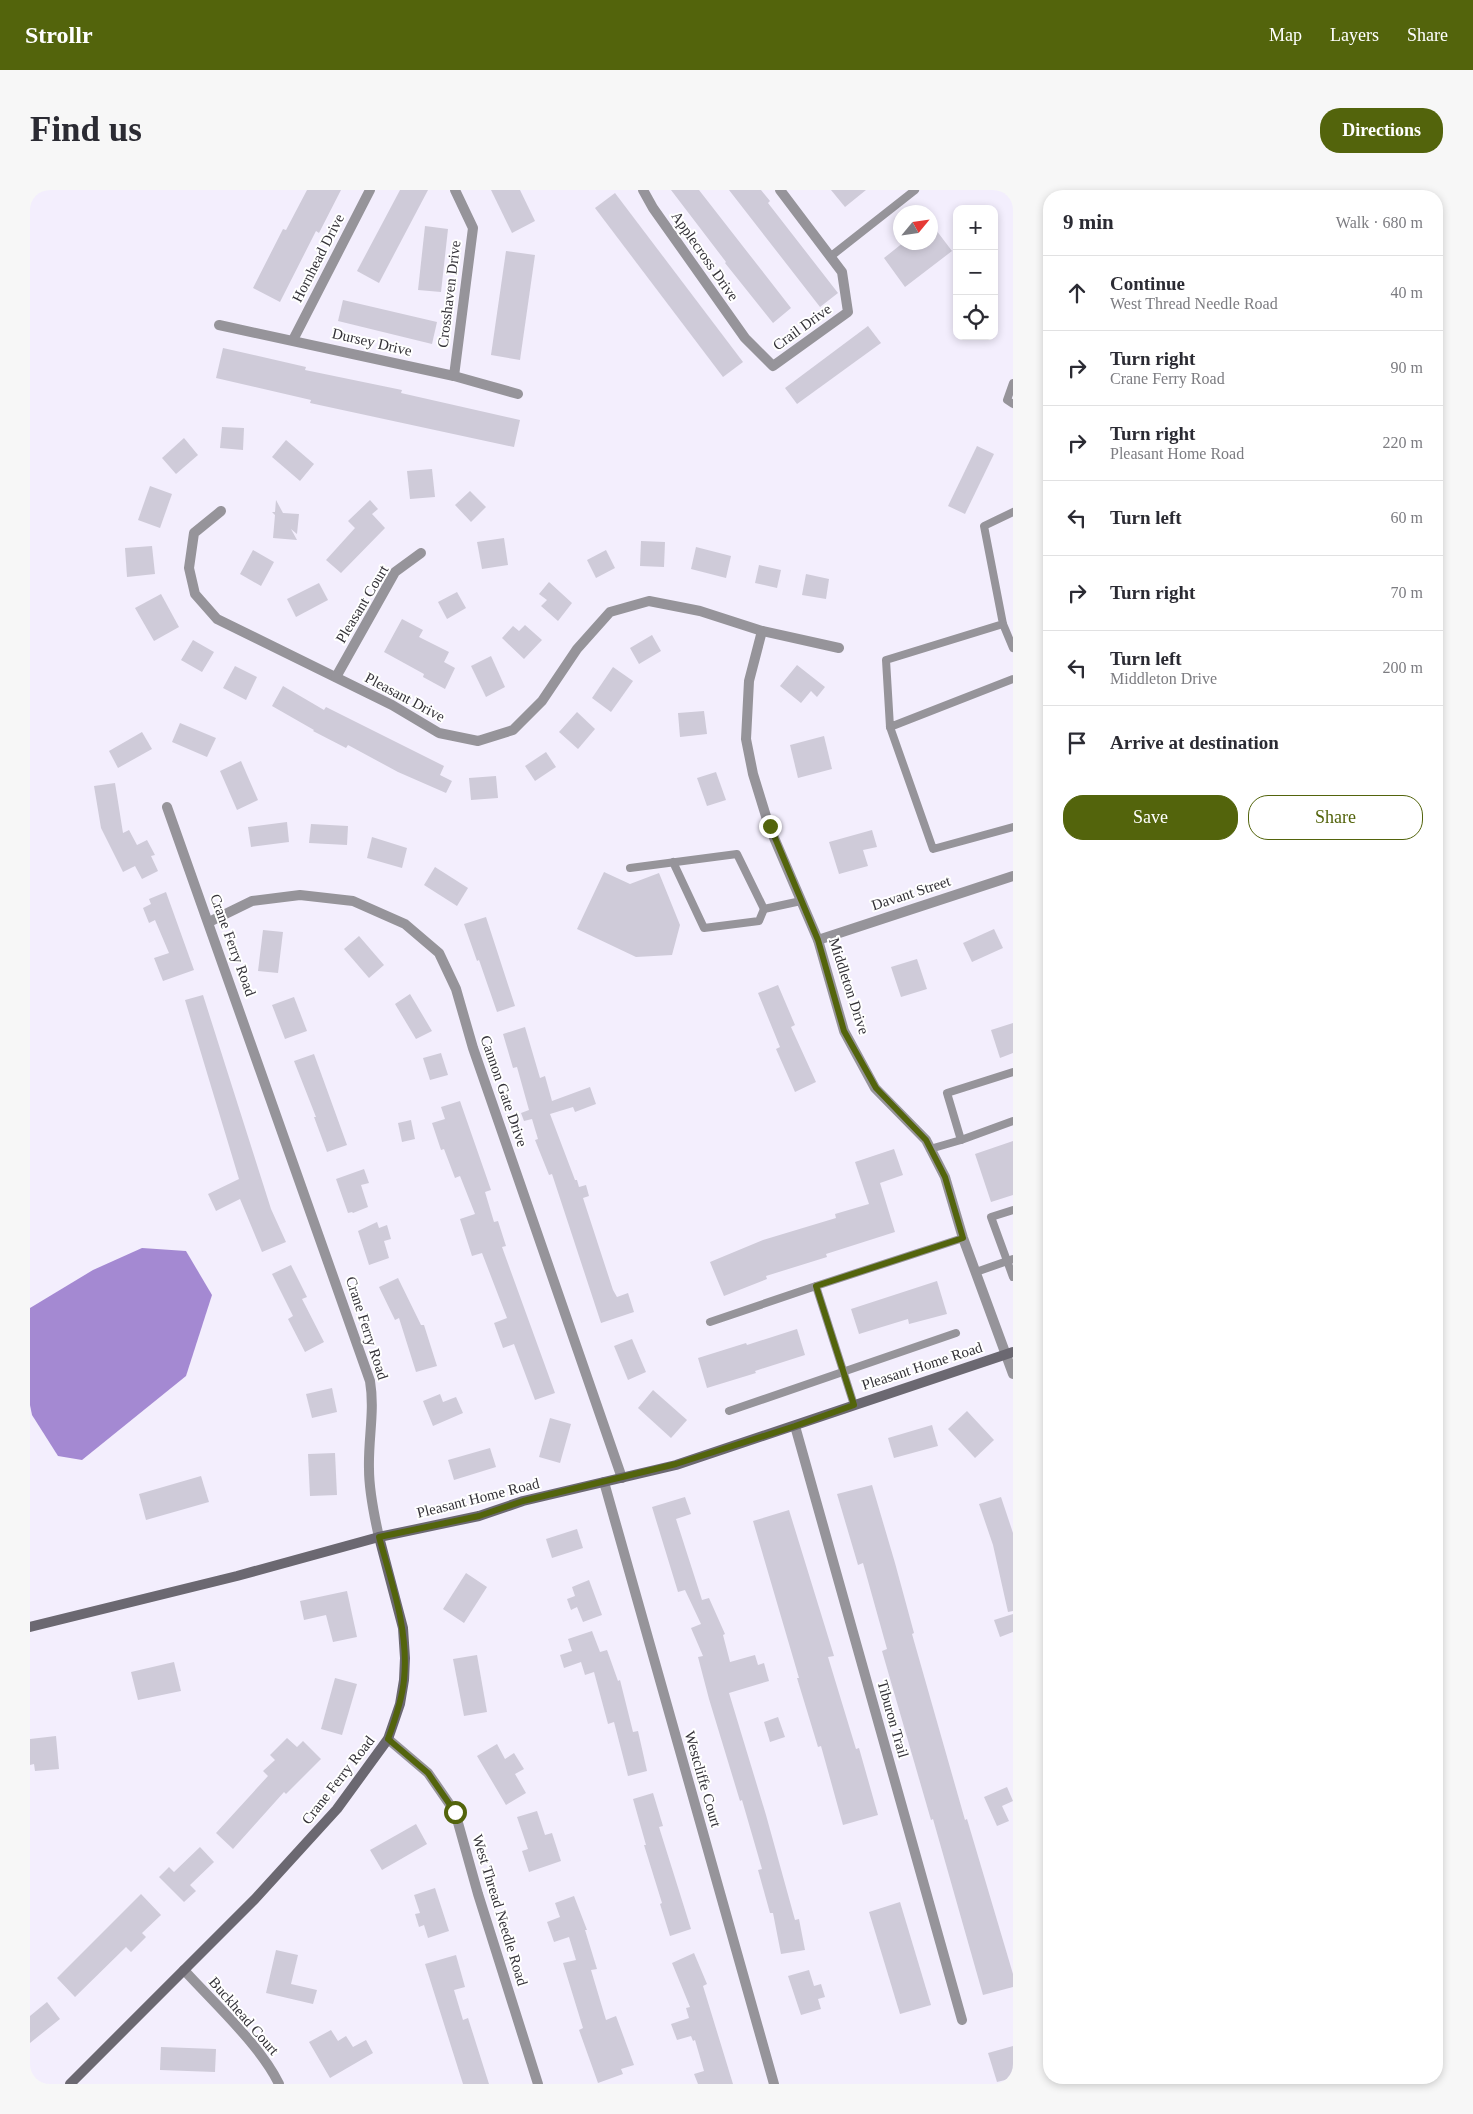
<!DOCTYPE html>
<meta charset="utf-8">
<style>
body{margin:0;font-family:"Times New Roman",serif;background:#f7f7f7;color:#2b2b33}
.controls{position:absolute;right:15px;top:15px;display:grid;overflow:hidden;border-radius:10px;box-shadow:0 2px 8px #0003}
.controls button{width:45px;height:45px;display:grid;place-items:center;padding:0;border:0;border-bottom:1px solid #e1e1e2;background:#fff;color:#2b2b33;font:25px sans-serif}
.compass{position:absolute;left:863px;top:15px;width:45px;height:45px;border-radius:50%;background:#fff;box-shadow:0 2px 8px #0003;rotate:61deg}
.stop{position:absolute;width:15px;height:15px;margin:-11px;border:4px solid #53640c;border-radius:50%;background:#fff}
.stop.end{background:#53640c;border-color:#fff;box-shadow:0 1px 5px #0008}
.list{margin:0;padding:0;list-style:none}
h2{display:flex;justify-content:space-between;align-items:center;height:65px;margin:0;padding:0 20px;font-size:21px}
h2 small{font-size:16px;font-weight:400;color:#7c7c81}
.list li{display:grid;grid-template-columns:32px 1fr auto;gap:15px;align-items:center;box-sizing:border-box;height:75px;padding:0 20px;border-top:1px solid #e1e1e2}
.list b{display:block;font-size:19px;white-space:nowrap}
.list p{margin:0;font-size:16px;white-space:nowrap;color:#7c7c81}
.list em{font-size:16px;font-style:normal;color:#7c7c81}
.actions{display:flex;gap:10px;padding:15px 20px}
.actions a{flex:1;padding:11px 0;border:1px solid #53640c;border-radius:20px;text-align:center;font-size:18px;color:#53640c}
.actions .main{background:#53640c;color:#fff}
.icon{flex:none;width:28px;height:28px;fill:none;stroke:currentColor;stroke-width:2;stroke-linecap:round;stroke-linejoin:round}
.map{position:relative;flex:none;width:983px;height:1894px;overflow:hidden;border-radius:20px}
header{display:flex;align-items:center;gap:30px;box-sizing:border-box;height:70px;padding:0 25px;background:#53640c;color:#fff}
header strong{font-size:24px}
nav{display:flex;gap:28px;margin-inline-start:auto;font-size:18px}
.intro{display:flex;align-items:center;justify-content:space-between;box-sizing:border-box;height:120px;padding:0 30px}
h1{margin:0;font-size:35px}
.button{padding:12px 22px;border-radius:20px;background:#53640c;color:#fff;font-size:18px;font-weight:700}
main{display:flex;gap:30px;padding:0 30px}
aside{flex:1;background:#fff;border-radius:20px;box-shadow:0 2px 8px #0003}
.map>svg:first-child{display:block}
.water{fill:#a489d2}
.building{fill:#cfcbd9}
.lines{fill:none;stroke-linecap:round;stroke-linejoin:round}
.lane{stroke:#96949a;stroke-width:8}
.street{stroke:#96949a;stroke-width:10}
.secondary{stroke:#6b6871;stroke-width:10}
.route{stroke:#53640c;stroke-width:6}
.labels{text-anchor:middle;dominant-baseline:central;stroke-width:4;stroke-linejoin:round;paint-order:stroke}
.street-label{font-size:15px;fill:#343238;stroke:#fff}
</style>
<header>
<strong>Strollr</strong>
<nav><a>Map</a><a>Layers</a><a>Share</a></nav>
</header>
<div class="intro"><h1>Find us</h1><a class="button">Directions</a></div>
<main>
<div class="map">
<svg width="983" height="1894" viewBox="0 0 983 1894">
<rect width="100%" height="100%" fill="#f3eefd"/>
<polygon class="water" points="112,1058 156,1061 182,1105 156,1186 52,1270 28,1266 2,1225 0,1215 0,1118 63,1080"/>
<g class="building">
<polygon points="277,0 311,0 289,43 286,41 250,112 223,98 253,39 256,40"/>
<polygon points="370,0 398,0 349,93 327,81"/>
<polygon points="461,0 490,0 505,31 482,43"/>
<polygon points="641,0 669,0 761,118 743,133 695,73 696,72"/>
<polygon points="699,0 731,0 740,11 738,13 808,103 790,117"/>
<polygon points="801,0 836,0 815,17"/>
<polygon points="585,3 713,172 693,187 565,18"/>
<polygon points="900,32 922,61 875,97 854,68 874,52 900,52"/>
<polygon points="395,36 418,39 411,102 388,100"/>
<polygon points="476,61 505,65 490,170 461,165"/>
<polygon points="313,110 407,132 402,154 308,131"/>
<polygon points="838,136 851,153 767,214 755,198"/>
<polygon points="193,158 276,177 275,180 372,200 371,203 490,230 484,257 280,213 281,210 186,188"/>
<polygon points="192,237 214,238 213,260 190,258"/>
<polygon points="154,248 168,265 146,284 132,268"/>
<polygon points="256,250 284,274 270,291 242,267"/>
<polygon points="947,256 964,264 935,324 918,316"/>
<polygon points="402,279 405,307 380,309 377,281"/>
<polygon points="120,296 142,304 130,338 108,330"/>
<polygon points="440,301 456,317 441,332 425,315"/>
<polygon points="246,310 253,323 269,324 267,344 261,339 267,350 243,348 245,325 242,322 245,322"/>
<polygon points="340,310 348,319 342,324 355,338 311,383 296,370 325,338 318,331"/>
<polygon points="474,348 478,375 452,379 447,352"/>
<polygon points="611,351 635,352 634,377 610,376"/>
<polygon points="122,356 125,384 97,387 95,358"/>
<polygon points="666,357 701,366 696,388 661,379"/>
<polygon points="223,360 244,372 231,396 210,384"/>
<polygon points="576,360 585,378 566,388 557,370"/>
<polygon points="729,375 751,380 747,398 725,393"/>
<polygon points="776,384 799,389 796,409 772,405"/>
<polygon points="519,392 542,413 528,431 511,416 517,410 509,404"/>
<polygon points="289,393 298,410 266,427 257,409"/>
<polygon points="427,402 436,418 417,429 408,412"/>
<polygon points="131,404 149,437 124,451 105,418"/>
<polygon points="372,429 393,440 389,447 419,462 414,472 425,478 415,499 393,487 394,484 354,462"/>
<polygon points="495,435 512,450 494,469 472,448 483,436 489,441"/>
<polygon points="622,445 631,461 609,474 600,458"/>
<polygon points="163,450 184,462 172,482 151,470"/>
<polygon points="461,466 475,497 456,507 441,476"/>
<polygon points="767,475 795,497 787,507 781,501 771,513 750,496"/>
<polygon points="205,476 227,487 216,510 193,498"/>
<polygon points="583,477 603,491 581,522 562,508"/>
<polygon points="253,496 294,520 296,517 414,576 410,585 422,591 416,603 368,582 318,555 316,558 283,541 284,540 242,516"/>
<polygon points="674,521 677,544 650,547 648,523"/>
<polygon points="547,522 565,539 548,559 529,542"/>
<polygon points="150,533 186,548 177,567 142,552"/>
<polygon points="112,542 122,559 88,578 79,561"/>
<polygon points="794,546 802,579 768,588 760,555"/>
<polygon points="516,562 526,577 505,591 495,576"/>
<polygon points="211,571 228,610 207,620 190,581"/>
<polygon points="686,582 696,610 677,616 667,588"/>
<polygon points="466,586 468,608 441,610 439,588"/>
<polygon points="85,593 93,643 99,640 107,655 117,650 125,665 121,666 128,681 112,689 105,676 93,682 71,638 64,596"/>
<polygon points="257,632 259,652 221,657 218,637"/>
<polygon points="281,634 318,636 317,655 279,653"/>
<polygon points="842,640 847,657 833,660 838,676 809,684 799,652"/>
<polygon points="342,647 377,658 372,678 337,668"/>
<polygon points="405,677 438,698 427,716 394,695"/>
<polygon points="574,682 600,694 629,683 650,735 642,765 606,767 547,739"/>
<polygon points="136,702 164,780 133,791 124,768 139,763 125,730 119,733 113,718 121,714 119,709"/>
<polygon points="456,727 485,816 467,822 449,770 447,771 434,734"/>
<polygon points="964,739 973,758 942,772 933,753"/>
<polygon points="233,740 253,742 248,783 228,781"/>
<polygon points="329,746 354,775 339,788 314,759"/>
<polygon points="887,769 897,799 871,807 861,777"/>
<polygon points="748,795 765,835 761,837 786,892 765,902 746,859 750,857 728,803"/>
<polygon points="380,804 402,841 386,849 365,814"/>
<polygon points="173,805 241,1019 256,1052 232,1062 210,1009 186,1021 178,1004 209,989 155,810"/>
<polygon points="264,807 277,841 255,849 242,815"/>
<polygon points="983,833 983,863 970,868 961,840"/>
<polygon points="495,837 510,888 515,886 522,911 560,897 566,914 545,922 543,917 520,924 545,990 547,990 549,997 556,995 559,1006 553,1008 583,1100 587,1107 598,1103 604,1122 571,1133 522,984 519,985 505,950 508,949 502,929 494,931 491,923 499,920 487,877 483,878 473,844"/>
<polygon points="411,863 418,885 400,890 393,868"/>
<polygon points="284,864 317,955 297,962 284,927 286,927 264,871"/>
<polygon points="430,911 461,1000 455,1002 464,1032 468,1031 476,1056 472,1057 525,1203 505,1210 484,1154 473,1158 464,1133 477,1128 452,1063 442,1066 430,1029 445,1024 430,986 425,988 414,959 411,960 402,933 415,929 411,917"/>
<polygon points="381,930 385,949 372,952 368,933"/>
<polygon points="983,951 983,1005 961,1012 945,964"/>
<polygon points="864,959 873,985 850,993 865,1042 796,1064 797,1067 736,1086 737,1089 694,1106 680,1072 733,1050 806,1028 805,1024 839,1014 825,972"/>
<polygon points="334,979 339,993 331,995 338,1017 323,1023 322,1022 318,1023 306,989"/>
<polygon points="347,1032 349,1038 357,1035 361,1049 354,1051 359,1068 339,1075 328,1041"/>
<polygon points="261,1075 277,1107 272,1109 294,1152 275,1162 258,1129 263,1126 242,1084"/>
<polygon points="368,1088 391,1135 394,1135 407,1176 386,1182 369,1128 365,1130 349,1097"/>
<polygon points="907,1091 917,1124 879,1134 878,1129 829,1144 821,1119"/>
<polygon points="767,1139 775,1165 725,1181 726,1183 677,1198 668,1168 716,1153 717,1155"/>
<polygon points="602,1149 616,1182 598,1190 584,1156"/>
<polygon points="302,1198 307,1222 282,1228 276,1204"/>
<polygon points="623,1200 657,1230 641,1248 608,1218"/>
<polygon points="410,1204 413,1212 426,1207 433,1223 403,1236 393,1211"/>
<polygon points="937,1221 964,1250 945,1268 918,1239"/>
<polygon points="520,1228 541,1234 530,1273 509,1267"/>
<polygon points="902,1235 908,1256 864,1268 858,1248"/>
<polygon points="460,1258 466,1277 424,1290 418,1270"/>
<polygon points="305,1263 307,1305 280,1306 278,1264"/>
<polygon points="171,1286 179,1312 116,1330 109,1304"/>
<polygon points="842,1295 865,1373 884,1443 882,1444 935,1630 937,1629 983,1784 983,1797 953,1805 903,1629 901,1630 852,1461 857,1459 833,1373 828,1375 807,1304"/>
<polygon points="655,1307 661,1324 646,1329 672,1410 679,1408 695,1444 693,1445 700,1472 725,1465 728,1475 734,1473 739,1491 699,1503 736,1625 765,1730 769,1729 775,1760 751,1764 743,1723 740,1723 728,1680 732,1679 712,1610 710,1611 679,1509 668,1467 673,1466 661,1438 671,1434 655,1400 648,1402 622,1317"/>
<polygon points="971,1307 983,1343 983,1421 978,1422 963,1355 949,1314"/>
<polygon points="759,1320 804,1466 798,1467 826,1559 829,1558 848,1625 813,1635 791,1556 788,1557 767,1488 769,1488 723,1331"/>
<polygon points="547,1339 553,1358 522,1368 516,1349"/>
<polygon points="436,1383 457,1397 434,1433 413,1419"/>
<polygon points="559,1390 572,1425 553,1432 547,1417 541,1420 537,1409 545,1406 542,1397"/>
<polygon points="317,1401 327,1447 303,1452 296,1425 274,1430 270,1411"/>
<polygon points="983,1424 983,1442 970,1447 964,1430"/>
<polygon points="562,1441 570,1462 577,1460 588,1491 590,1490 603,1542 608,1541 617,1581 598,1586 584,1532 578,1534 564,1482 555,1485 551,1472 534,1478 530,1465 542,1461 538,1449"/>
<polygon points="447,1465 457,1522 434,1526 423,1469"/>
<polygon points="144,1472 151,1501 108,1510 101,1482"/>
<polygon points="305,1488 327,1494 312,1545 291,1539"/>
<polygon points="748,1527 755,1547 740,1552 734,1532"/>
<polygon points="26,1546 29,1579 5,1581 4,1574 0,1575 0,1549"/>
<polygon points="257,1548 267,1557 273,1551 291,1569 256,1604 254,1602 203,1659 186,1643 238,1586 233,1581 245,1570 240,1565"/>
<polygon points="467,1554 475,1569 484,1563 494,1579 485,1584 496,1603 476,1615 447,1566"/>
<polygon points="977,1597 983,1611 972,1616 979,1631 967,1636 954,1607"/>
<polygon points="623,1603 633,1636 629,1637 661,1739 640,1746 630,1714 632,1713 614,1655 616,1655 603,1609"/>
<polygon points="507,1621 515,1645 522,1643 531,1671 499,1682 492,1661 498,1659 487,1627"/>
<polygon points="386,1634 397,1654 352,1680 340,1660"/>
<polygon points="170,1657 184,1672 160,1695 166,1701 154,1712 129,1687 139,1677 144,1682"/>
<polygon points="405,1698 419,1741 398,1748 394,1735 389,1737 385,1724 390,1723 384,1705"/>
<polygon points="111,1704 131,1725 112,1743 116,1747 101,1762 96,1757 45,1807 27,1788"/>
<polygon points="544,1706 557,1740 555,1740 567,1779 561,1780 576,1830 586,1826 604,1875 591,1879 593,1884 568,1893 549,1840 553,1838 533,1773 546,1770 539,1747 524,1752 517,1732 530,1727 525,1713"/>
<polygon points="870,1712 901,1815 870,1824 839,1722"/>
<polygon points="246,1760 268,1765 261,1794 287,1800 283,1814 236,1803"/>
<polygon points="664,1763 677,1794 673,1796 703,1894 668,1894 664,1884 674,1881 665,1850 663,1851 661,1846 647,1850 641,1834 659,1828 656,1818 660,1817 642,1773"/>
<polygon points="426,1765 435,1797 424,1800 433,1830 438,1828 459,1894 433,1894 395,1774"/>
<polygon points="779,1780 784,1796 791,1794 795,1807 788,1809 791,1819 771,1825 758,1786"/>
<polygon points="17,1812 30,1829 0,1853 0,1826"/>
<polygon points="301,1840 308,1851 316,1846 323,1857 336,1850 343,1863 300,1888 279,1852"/>
<polygon points="983,1856 983,1888 967,1892 958,1863"/>
<polygon points="131,1857 186,1859 185,1882 130,1880"/>
</g>
<g class="lines">
<g class="lane">
<polyline points="800,67 885,0"/>
<polyline points="983,193 977,210 983,214"/>
<polyline points="983,322 954,336 973,434 856,470 860,537 983,489"/>
<polyline points="973,434 983,458"/>
<polyline points="860,537 903,659 983,637"/>
<polyline points="643,672 674,738 729,731 734,719"/>
<polyline points="600,678 707,664 734,719 771,711"/>
<polyline points="931,950 983,931"/>
<polyline points="900,959 931,950 917,903 983,882"/>
<polyline points="983,1020 961,1027 983,1087"/>
<polyline points="946,1082 983,1069"/>
<polyline points="786,1096 933,1048"/>
<polyline points="680,1132 786,1096 824,1215"/>
<polyline points="699,1221 926,1143"/>
</g>
<g class="street">
<polyline points="613,0 623,18 715,148 743,176 818,122 812,82 750,0"/>
<polyline points="189,135 424,186 488,204"/>
<polyline points="263,150 340,0"/>
<polyline points="424,186 443,38 425,0"/>
<polyline points="191,321 164,343 159,378 165,404 187,429 362,515 409,543 448,551 483,540 512,511 547,459 580,422 619,411 670,421 732,441 809,458"/>
<polyline points="732,441 719,491 716,549 723,584 739,636 788,750 814,841 845,898 896,950 915,987 933,1048 983,1184"/>
<polyline points="306,487 365,382 391,363"/>
<path d="M137,617L340,1191C345,1221 338,1249 339,1279C339,1302 344,1325 349,1347"/>
<polyline points="179,732 222,711 270,705 323,711 375,734 409,763 426,799 443,858 592,1288"/>
<polyline points="788,750 983,686"/>
<polyline points="765,1236 932,1830"/>
<polyline points="574,1292 744,1894"/>
<polyline points="358,1549 398,1583 425,1622 448,1704 508,1894"/>
<path d="M154,1780C183,1812 231,1856 249,1894"/>
</g>
<g class="secondary">
<polyline points="0,1437 207,1386 349,1347 449,1326 493,1311 646,1275 983,1162"/>
<polyline points="40,1894 225,1709 307,1619 358,1549 370,1514 374,1490 375,1468 373,1438 349,1347"/>
</g>
</g>
<g class="lines">
<path class="route" d="M425,1622L398,1583L358,1549C365,1530 372,1510 374,1490C379,1441 362,1394 349,1347L449,1326L493,1311L646,1274L765,1236L824,1215L786,1096L933,1048L915,987L896,950L846,898L814,841L788,750L740,636"/>
</g>
<g class="labels">
<g class="street-label">
<text transform="translate(675 66) rotate(55)">Applecross Drive</text>
<text transform="translate(288 68) rotate(-63)">Hornhead Drive</text>
<text transform="translate(419 104) rotate(-83)">Crosshaven Drive</text>
<text transform="translate(772 137) rotate(-36)">Crail Drive</text>
<text transform="translate(342 152) rotate(13)">Dursey Drive</text>
<text transform="translate(332 414) rotate(-59)">Pleasant Court</text>
<text transform="translate(375 507) rotate(28)">Pleasant Drive</text>
<text transform="translate(881 703) rotate(-18)">Davant Street</text>
<text transform="translate(203 755) rotate(70)">Crane Ferry Road</text>
<text transform="translate(819 796) rotate(72)">Middleton Drive</text>
<text transform="translate(474 901) rotate(71)">Cannon Gate Drive</text>
<text transform="translate(337 1138) rotate(72)">Crane Ferry Road</text>
<text transform="translate(892 1176) rotate(-18)">Pleasant Home Road</text>
<text transform="translate(448 1308) rotate(-14)">Pleasant Home Road</text>
<text transform="translate(863 1529) rotate(74)">Tiburon Trail</text>
<text transform="translate(673 1589) rotate(74)">Westcliffe Court</text>
<text transform="translate(308 1590) rotate(-52)">Crane Ferry Road</text>
<text transform="translate(470 1720) rotate(73)">West Thread Needle Road</text>
<text transform="translate(214 1826) rotate(49)">Buckhead Court</text>
</g>
</g>
</svg>
<div class="controls">
<button>+</button>
<button>−</button>
<button><svg class="icon" aria-label="locate" viewBox="0 0 24 24"><circle cx="12" cy="12" r="6"/><path d="M12 2v4M12 18v4M2 12h4M18 12h4"/></svg></button>
</div>
<svg class="compass" viewBox="-18 -18 36 36"><path d="M0-13l5 13h-10z" fill="#e53935"/><path d="M0 13l5-13h-10z" fill="#7c7c81"/></svg>
<div class="stop" style="left:425px;top:1622px"></div>
<div class="stop end" style="left:740px;top:636px"></div>
</div>
<aside>
<h2>9 min<small>Walk · 680 m</small></h2>
<ul class="list">
<li><svg class="icon" aria-label="ahead" viewBox="0 0 24 24"><path d="M12 20V5M6 11l6-6 6 6"/></svg><div><b>Continue</b><p>West Thread Needle Road</p></div><em>40 m</em></li>
<li><svg class="icon" aria-label="right" viewBox="0 0 24 24"><path d="M7 20v-9h11M14 6l5 5-5 5"/></svg><div><b>Turn right</b><p>Crane Ferry Road</p></div><em>90 m</em></li>
<li><svg class="icon" aria-label="right" viewBox="0 0 24 24"><path d="M7 20v-9h11M14 6l5 5-5 5"/></svg><div><b>Turn right</b><p>Pleasant Home Road</p></div><em>220 m</em></li>
<li><svg class="icon" aria-label="left" viewBox="0 0 24 24"><path d="M17 20v-9H6M10 6l-5 5 5 5"/></svg><div><b>Turn left</b></div><em>60 m</em></li>
<li><svg class="icon" aria-label="right" viewBox="0 0 24 24"><path d="M7 20v-9h11M14 6l5 5-5 5"/></svg><div><b>Turn right</b></div><em>70 m</em></li>
<li><svg class="icon" aria-label="left" viewBox="0 0 24 24"><path d="M17 20v-9H6M10 6l-5 5 5 5"/></svg><div><b>Turn left</b><p>Middleton Drive</p></div><em>200 m</em></li>
<li><svg class="icon" aria-label="arrive" viewBox="0 0 24 24"><path d="M6 21V4h12l-3 4 3 4H6"/></svg><div><b>Arrive at destination</b></div></li>
</ul>
<div class="actions"><a class="main">Save</a><a>Share</a></div>
</aside>
</main>
